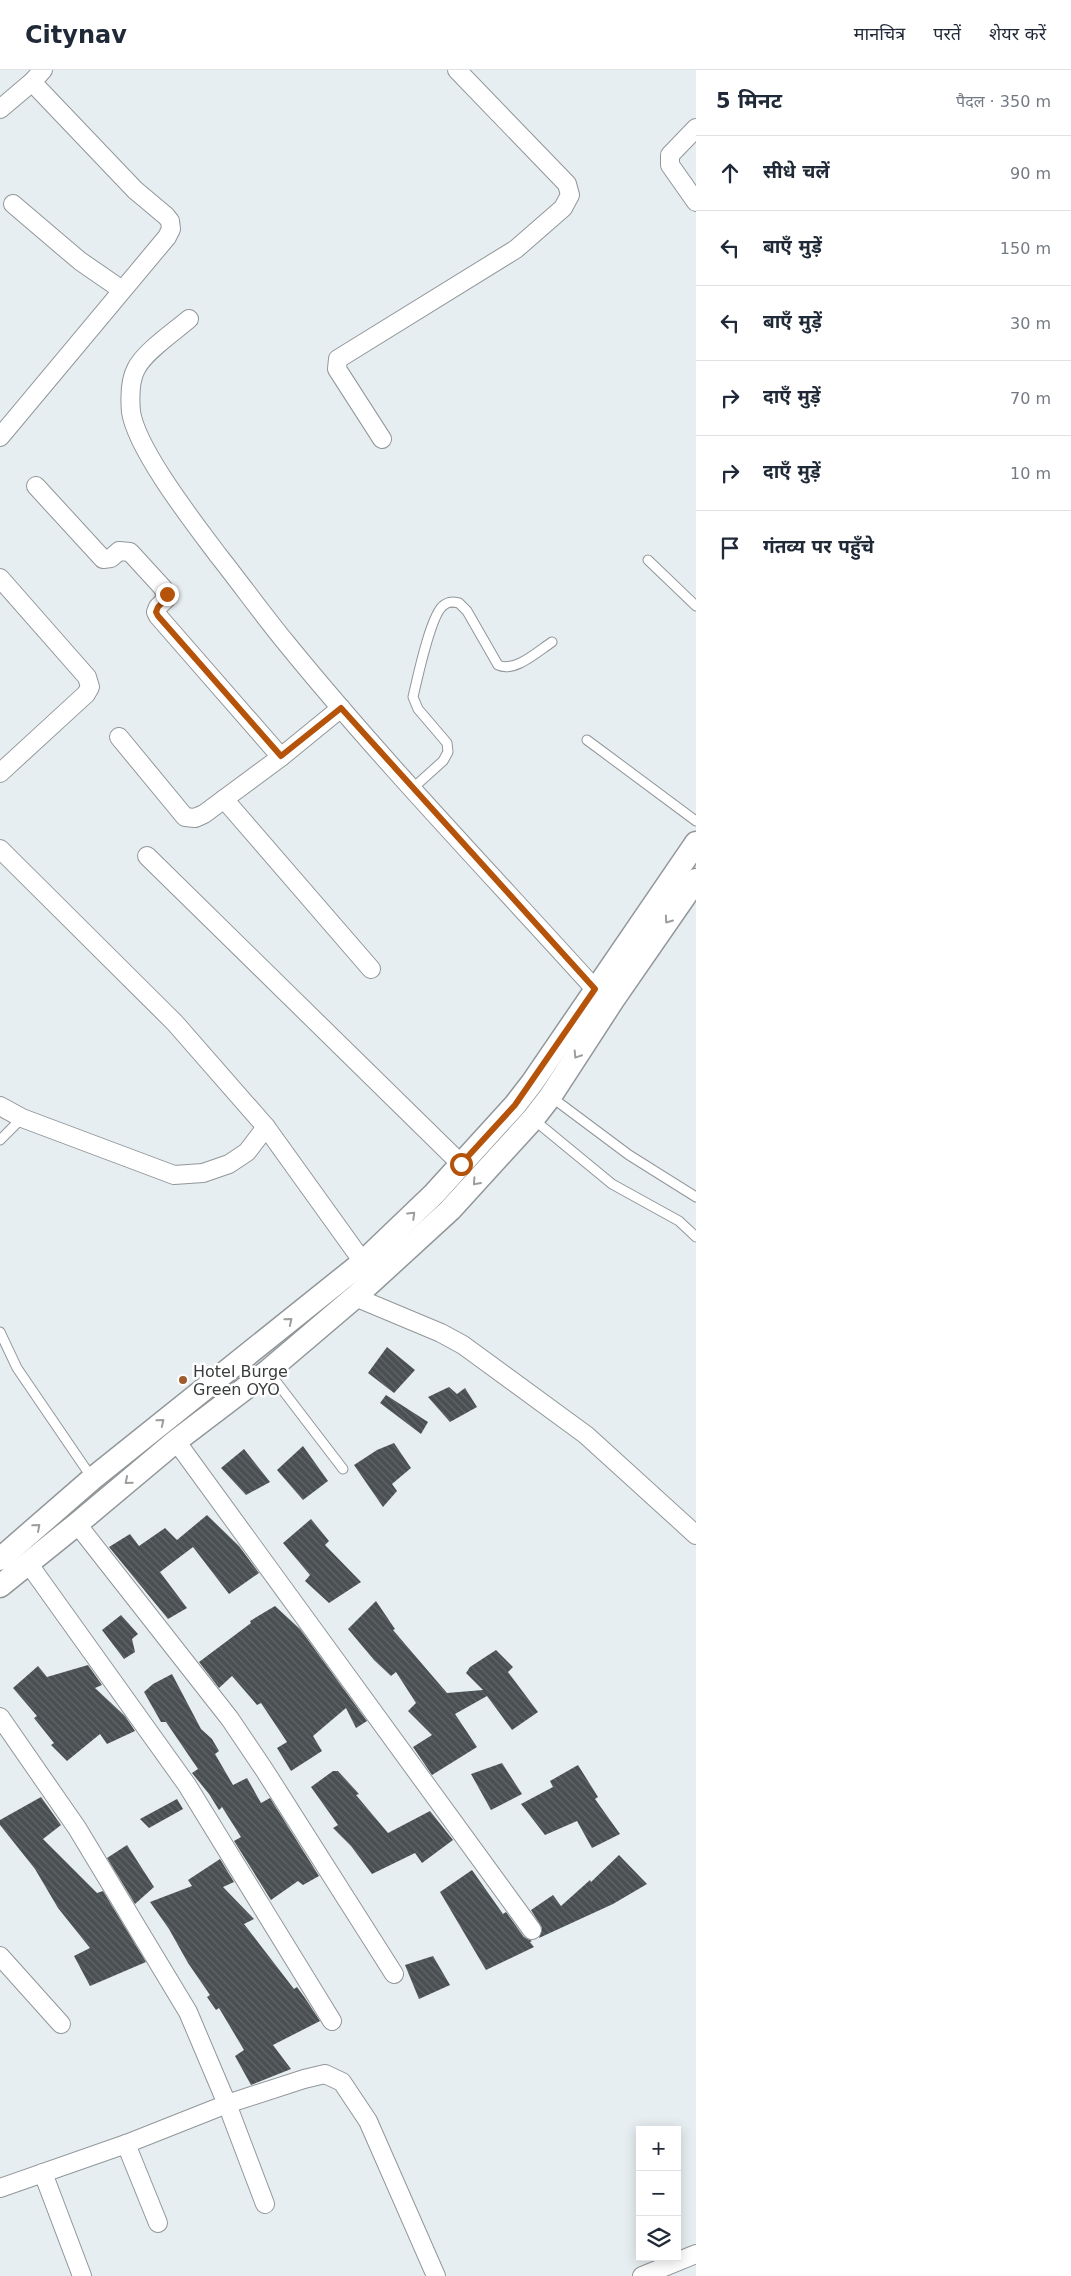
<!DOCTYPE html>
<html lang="hi">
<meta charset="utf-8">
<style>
body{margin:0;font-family:"DejaVu Sans","Noto Sans Devanagari",sans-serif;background:#f2f2f3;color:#1f2937}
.controls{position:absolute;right:15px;bottom:15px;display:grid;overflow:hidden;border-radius:0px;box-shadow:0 2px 12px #0003}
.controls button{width:45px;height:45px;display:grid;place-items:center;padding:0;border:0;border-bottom:1px solid #e0e1e3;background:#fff;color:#1f2937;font:25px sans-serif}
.stop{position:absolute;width:15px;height:15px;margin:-11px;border:4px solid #b45309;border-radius:50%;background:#fff}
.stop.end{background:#b45309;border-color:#fff;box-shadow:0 1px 5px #0008}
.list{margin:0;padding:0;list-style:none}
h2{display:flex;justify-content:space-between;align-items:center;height:65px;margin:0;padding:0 20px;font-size:21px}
h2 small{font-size:16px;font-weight:400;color:#747a83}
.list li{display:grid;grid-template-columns:32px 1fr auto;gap:15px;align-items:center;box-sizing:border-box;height:75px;padding:0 20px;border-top:1px solid #e0e1e3}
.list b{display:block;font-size:19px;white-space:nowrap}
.list em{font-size:16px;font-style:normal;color:#747a83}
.icon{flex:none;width:28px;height:28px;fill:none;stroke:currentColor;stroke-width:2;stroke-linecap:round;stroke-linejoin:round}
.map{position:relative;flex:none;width:696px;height:2206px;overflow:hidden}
header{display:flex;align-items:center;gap:30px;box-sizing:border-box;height:70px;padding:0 25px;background:#fff;border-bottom:1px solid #e0e1e3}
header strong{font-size:24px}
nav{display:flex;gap:28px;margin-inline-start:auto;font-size:18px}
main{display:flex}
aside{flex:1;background:#fff}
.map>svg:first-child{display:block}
.building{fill:url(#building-back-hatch)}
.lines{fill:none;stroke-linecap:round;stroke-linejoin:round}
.service-casing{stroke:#919699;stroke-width:11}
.minor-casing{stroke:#919699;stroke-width:20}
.tertiary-casing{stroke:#919699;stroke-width:25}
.service{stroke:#fff;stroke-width:9}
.minor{stroke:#fff;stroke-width:18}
.tertiary{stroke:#fff;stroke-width:22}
.oneway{stroke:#9c9e9e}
.route{stroke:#b45309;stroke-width:6}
.poi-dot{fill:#9f5a2d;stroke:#fff;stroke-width:2}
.labels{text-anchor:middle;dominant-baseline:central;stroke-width:5;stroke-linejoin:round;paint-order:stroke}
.poi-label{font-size:16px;fill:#3a3c3d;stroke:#fff;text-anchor:start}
</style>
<header>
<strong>Citynav</strong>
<nav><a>मानचित्र</a><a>परतें</a><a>शेयर करें</a></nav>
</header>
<main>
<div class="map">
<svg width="696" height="2206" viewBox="0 0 696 2206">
<defs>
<pattern id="building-back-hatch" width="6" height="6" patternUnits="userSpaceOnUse" patternTransform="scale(1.25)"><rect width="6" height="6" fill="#4a4f52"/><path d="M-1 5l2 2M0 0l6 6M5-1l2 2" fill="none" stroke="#626669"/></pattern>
</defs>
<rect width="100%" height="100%" fill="#e7eef1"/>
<g class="building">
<polygon points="387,1277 415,1300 394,1323 368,1303"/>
<polygon points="449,1317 457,1324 465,1318 477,1337 450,1352 428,1327"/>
<polygon points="386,1325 428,1352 421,1364 380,1333"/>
<polygon points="394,1373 411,1398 392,1414 397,1421 383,1437 354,1395 377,1380"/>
<polygon points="303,1376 328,1411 303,1430 277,1400"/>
<polygon points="244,1379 270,1412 246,1425 221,1398"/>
<polygon points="207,1445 239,1476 259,1503 229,1524 193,1477 160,1502 187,1538 168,1549 109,1477 130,1464 139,1476 165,1458 177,1470"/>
<polygon points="311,1449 329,1471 325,1475 361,1512 329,1533 305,1511 310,1505 283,1473"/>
<polygon points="376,1531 395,1559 393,1560 447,1623 483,1620 466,1603 470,1597 496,1580 513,1597 508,1602 538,1642 512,1660 487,1626 455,1644 477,1677 432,1705 413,1677 432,1665 408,1641 416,1633 396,1602 391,1606 374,1590 348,1559"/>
<polygon points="275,1536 300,1559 367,1651 356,1658 346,1638 313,1666 322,1681 291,1701 277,1678 287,1672 261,1633 257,1635 232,1606 219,1618 199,1592 251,1553 250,1551"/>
<polygon points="121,1545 138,1564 132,1569 135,1582 124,1589 102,1560"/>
<polygon points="88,1595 102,1615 95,1618 125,1646 135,1661 107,1674 100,1664 67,1691 51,1675 54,1673 34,1648 37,1646 13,1618 38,1596 47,1607"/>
<polygon points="172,1604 201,1659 212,1669 219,1681 215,1684 233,1715 247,1708 261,1733 270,1728 319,1806 303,1815 298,1811 271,1830 234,1771 241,1767 222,1737 219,1740 209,1724 192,1703 198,1699 166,1652 161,1652 144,1622 153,1614"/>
<polygon points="502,1693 522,1724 491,1740 471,1704"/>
<polygon points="578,1695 598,1727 595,1729 620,1764 592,1778 577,1751 545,1765 521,1734 553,1717 550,1711"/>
<polygon points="333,1701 338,1701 359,1724 356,1725 388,1763 430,1741 453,1770 422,1793 415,1783 372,1804 351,1776 333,1758 338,1755 311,1717"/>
<polygon points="41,1727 61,1755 43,1769 97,1823 103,1821 146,1892 90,1916 74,1886 90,1878 58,1838 35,1799 0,1755 0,1750"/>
<polygon points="177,1729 183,1739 149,1758 140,1749"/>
<polygon points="127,1775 154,1817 135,1834 107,1788"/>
<polygon points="619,1785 647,1814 613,1834 539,1868 542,1858 531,1840 553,1825 561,1836 590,1810 591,1812"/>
<polygon points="220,1789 234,1812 223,1817 254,1849 244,1854 294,1919 297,1917 305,1928 320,1951 273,1975 291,1999 251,2015 235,1986 244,1980 219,1938 216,1940 207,1927 210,1925 188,1893 169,1859 150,1832 192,1816 188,1810"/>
<polygon points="472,1800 503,1844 506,1842 524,1867 532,1871 530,1872 534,1877 486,1900 440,1822"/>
<polygon points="433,1886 450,1915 419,1929 405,1895"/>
</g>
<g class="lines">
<defs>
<g id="service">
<polyline points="648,490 696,536"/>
<polyline points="587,670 696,751"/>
<path d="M413,718L443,691L448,682L447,673L418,639L413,627C417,610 431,543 444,535C449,531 454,532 459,533L467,541L498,595C515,603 538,581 552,572"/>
<polyline points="550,1026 629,1085 696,1127"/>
<polyline points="533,1049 612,1114 679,1151 696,1167"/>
<polyline points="0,1070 22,1048"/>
<polyline points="0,1262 17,1298 92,1408"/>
<polyline points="268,1301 343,1399"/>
</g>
<g id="minor">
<polyline points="0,39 32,12 43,0"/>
<polyline points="696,58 670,85 670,95 696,132"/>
<polyline points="13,134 80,191 122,220"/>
<path d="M189,249C175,261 144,282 136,299C130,310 130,330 131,342C137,380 194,453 218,485C241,514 263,545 287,574C384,693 492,805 595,919"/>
<polyline points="0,367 167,167 171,159 170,151 166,146 135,120 32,12"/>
<polyline points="382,369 337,299 338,289 516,179 563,138 570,125 567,114 457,0"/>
<polyline points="36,416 103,489 111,488 119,481 130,482 163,518 167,528 158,537 156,542 158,546 281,687"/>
<polyline points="0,508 87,607 90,617 86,624 0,703"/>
<polyline points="119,667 185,747 195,748 204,744 281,687 341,638"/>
<polyline points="224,729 371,899"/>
<polyline points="0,779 175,953 266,1057 363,1192"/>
<polyline points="147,786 461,1094"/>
<polyline points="0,1036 22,1048 174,1105 203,1103 229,1094 247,1082 266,1057"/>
<polyline points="355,1227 441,1263 463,1275 586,1365 696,1465"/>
<polyline points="176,1371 532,1860"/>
<polyline points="77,1454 230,1649 265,1701 394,1904"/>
<polyline points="28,1493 187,1715 332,1951"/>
<polyline points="0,1647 77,1758 188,1942 227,2034 126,2074 0,2118"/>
<polyline points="0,1886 61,1954"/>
<polyline points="126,2074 158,2153"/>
<polyline points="43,2103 82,2206"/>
<polyline points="265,2134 227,2034 304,2009 325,2004 342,2012 368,2051 436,2206"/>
<polyline points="642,2206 696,2184"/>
</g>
<g id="tertiary">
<polyline points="0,1489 92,1409 363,1192 434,1124 515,1035 532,1013 696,773"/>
<polyline points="0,1516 77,1454 176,1371 268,1301 355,1227 450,1140 533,1049 550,1027 613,930 696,810"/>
</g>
</defs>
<use href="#service" class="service-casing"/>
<use href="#minor" class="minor-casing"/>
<use href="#tertiary" class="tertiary-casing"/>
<use href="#service" class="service"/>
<use href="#minor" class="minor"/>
<use href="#tertiary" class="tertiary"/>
</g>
<defs><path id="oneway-chevron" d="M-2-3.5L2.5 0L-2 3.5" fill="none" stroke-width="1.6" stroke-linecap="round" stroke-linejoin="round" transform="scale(1.25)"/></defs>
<g class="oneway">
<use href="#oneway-chevron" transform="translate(668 850) rotate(125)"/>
<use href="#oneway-chevron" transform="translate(577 985) rotate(123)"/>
<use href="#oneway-chevron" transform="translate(476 1112) rotate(132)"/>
<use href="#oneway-chevron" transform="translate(412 1145) rotate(-44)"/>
<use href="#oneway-chevron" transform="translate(289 1251) rotate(-39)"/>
<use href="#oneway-chevron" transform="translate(161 1352) rotate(-39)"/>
<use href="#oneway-chevron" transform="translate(128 1411) rotate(140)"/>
<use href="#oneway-chevron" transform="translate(37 1457) rotate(-41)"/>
</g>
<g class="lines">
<polyline class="route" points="167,524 167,528 158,537 156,542 158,546 281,686 341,638 595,919 515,1035 461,1094"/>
</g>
<circle class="poi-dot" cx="183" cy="1310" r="5"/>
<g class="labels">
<g class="poi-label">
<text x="193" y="1301">Hotel Burge<tspan x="193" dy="18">Green OYO</tspan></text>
</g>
</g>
</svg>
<div class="controls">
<button>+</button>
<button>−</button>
<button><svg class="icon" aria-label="layers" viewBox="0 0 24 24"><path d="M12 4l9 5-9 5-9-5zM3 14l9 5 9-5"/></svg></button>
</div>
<div class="stop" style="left:461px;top:1094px"></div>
<div class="stop end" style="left:167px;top:524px"></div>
</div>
<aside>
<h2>5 मिनट<small>पैदल · 350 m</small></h2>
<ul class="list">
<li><svg class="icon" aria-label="ahead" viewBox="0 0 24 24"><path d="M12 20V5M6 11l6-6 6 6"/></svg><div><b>सीधे चलें</b></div><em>90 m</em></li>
<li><svg class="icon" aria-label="left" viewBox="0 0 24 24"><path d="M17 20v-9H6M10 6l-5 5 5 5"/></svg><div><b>बाएँ मुड़ें</b></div><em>150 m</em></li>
<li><svg class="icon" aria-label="left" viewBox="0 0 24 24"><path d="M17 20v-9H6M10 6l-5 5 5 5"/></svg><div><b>बाएँ मुड़ें</b></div><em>30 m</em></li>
<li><svg class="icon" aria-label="right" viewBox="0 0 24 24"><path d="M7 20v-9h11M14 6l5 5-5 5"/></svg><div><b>दाएँ मुड़ें</b></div><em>70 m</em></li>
<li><svg class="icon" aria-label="right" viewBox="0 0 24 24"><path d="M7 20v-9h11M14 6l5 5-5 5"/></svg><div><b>दाएँ मुड़ें</b></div><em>10 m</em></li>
<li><svg class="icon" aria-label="arrive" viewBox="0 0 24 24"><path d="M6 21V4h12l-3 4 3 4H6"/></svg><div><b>गंतव्य पर पहुँचे</b></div></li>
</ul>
</aside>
</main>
